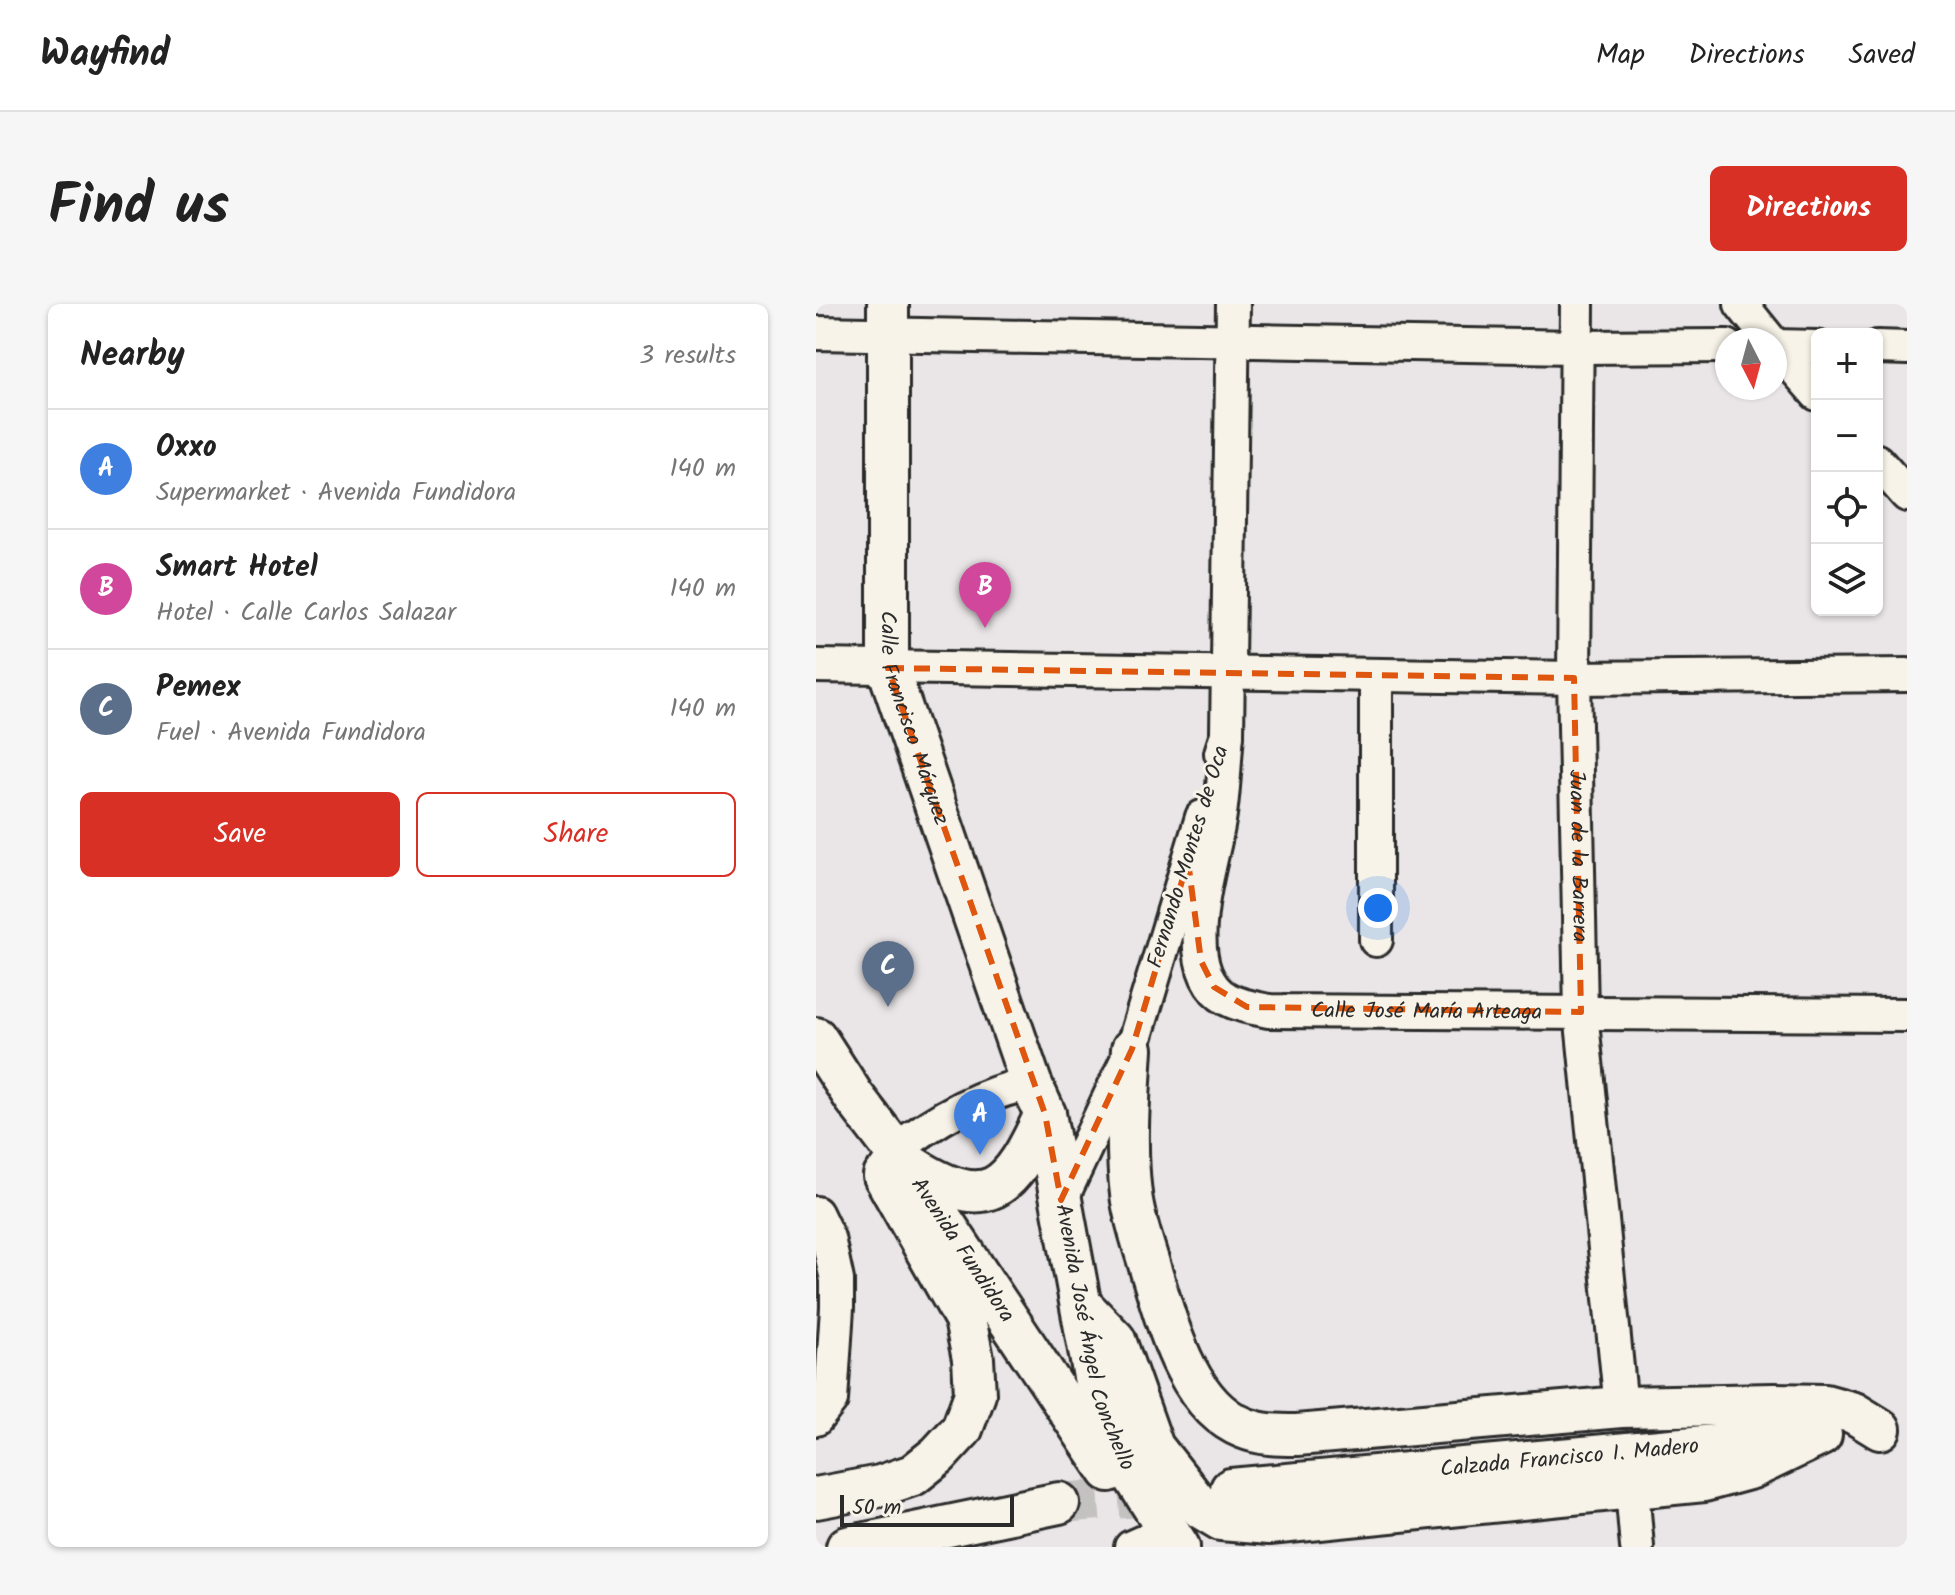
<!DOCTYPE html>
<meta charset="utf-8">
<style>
body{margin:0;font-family:Kalam,sans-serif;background:#f6f6f6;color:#222}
.controls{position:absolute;right:24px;top:24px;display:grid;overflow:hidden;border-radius:12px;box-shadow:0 2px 6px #0004}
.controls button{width:72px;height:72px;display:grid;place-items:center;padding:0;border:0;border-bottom:2px solid #e0e0e0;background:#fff;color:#222;font:40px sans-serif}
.compass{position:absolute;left:899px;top:24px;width:72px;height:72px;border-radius:50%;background:#fff;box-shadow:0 2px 6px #0004;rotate:174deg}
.scale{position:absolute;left:24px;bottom:20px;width:174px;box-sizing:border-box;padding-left:8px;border:4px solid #2b2b2b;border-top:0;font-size:22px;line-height:28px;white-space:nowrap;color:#2b2b2b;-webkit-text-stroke:6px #f7f3e8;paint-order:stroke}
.you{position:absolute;left:562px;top:604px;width:28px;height:28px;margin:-20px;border:6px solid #fff;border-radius:50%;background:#1a73e8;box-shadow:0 0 0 12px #1a73e833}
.badge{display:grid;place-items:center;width:52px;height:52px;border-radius:50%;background:#d93025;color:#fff;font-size:26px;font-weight:700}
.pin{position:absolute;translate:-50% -66px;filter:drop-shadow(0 2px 4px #0008)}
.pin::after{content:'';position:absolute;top:42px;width:28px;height:24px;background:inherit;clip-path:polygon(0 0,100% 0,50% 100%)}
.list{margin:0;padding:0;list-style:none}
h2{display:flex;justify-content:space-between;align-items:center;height:104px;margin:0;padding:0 32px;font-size:34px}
h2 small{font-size:26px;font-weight:400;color:#767676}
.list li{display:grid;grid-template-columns:52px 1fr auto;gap:24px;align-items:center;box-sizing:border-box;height:120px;padding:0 32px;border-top:2px solid #e0e0e0}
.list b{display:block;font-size:30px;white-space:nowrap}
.list p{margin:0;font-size:26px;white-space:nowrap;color:#767676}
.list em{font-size:26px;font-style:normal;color:#767676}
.actions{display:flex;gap:16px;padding:24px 32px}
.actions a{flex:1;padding:18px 0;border:2px solid #d93025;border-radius:12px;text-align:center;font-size:28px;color:#d93025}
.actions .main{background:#d93025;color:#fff}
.icon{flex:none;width:44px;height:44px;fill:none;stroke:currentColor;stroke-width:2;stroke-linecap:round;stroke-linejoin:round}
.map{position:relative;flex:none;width:1091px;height:1243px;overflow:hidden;border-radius:12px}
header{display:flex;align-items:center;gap:48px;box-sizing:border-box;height:112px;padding:0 40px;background:#fff;border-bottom:2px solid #e0e0e0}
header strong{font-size:38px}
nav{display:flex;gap:44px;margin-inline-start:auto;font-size:28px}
.intro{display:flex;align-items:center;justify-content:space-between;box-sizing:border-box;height:192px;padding:0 48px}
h1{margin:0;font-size:56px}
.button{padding:20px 36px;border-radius:12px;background:#d93025;color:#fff;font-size:28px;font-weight:700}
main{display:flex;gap:48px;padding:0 48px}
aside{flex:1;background:#fff;border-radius:12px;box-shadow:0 2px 6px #0004}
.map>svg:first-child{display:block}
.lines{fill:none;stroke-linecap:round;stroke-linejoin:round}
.major-tunnel{stroke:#c4c1c1;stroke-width:40;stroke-dasharray:40 20;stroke-linecap:butt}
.minor-casing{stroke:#2b2b2b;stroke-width:38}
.major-casing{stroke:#2b2b2b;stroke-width:46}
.minor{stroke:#f7f3e8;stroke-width:32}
.major{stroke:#f7f3e8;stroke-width:40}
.marked{fill:none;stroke:#df570e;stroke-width:6;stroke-dasharray:16 10;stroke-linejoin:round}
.labels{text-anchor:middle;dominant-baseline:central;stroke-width:6;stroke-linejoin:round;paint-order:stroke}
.street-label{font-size:22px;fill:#2b2b2b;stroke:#f7f3e8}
</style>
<header>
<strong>Wayfind</strong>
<nav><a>Map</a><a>Directions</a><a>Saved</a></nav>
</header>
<div class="intro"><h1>Find us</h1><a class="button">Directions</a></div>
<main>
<aside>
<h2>Nearby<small>3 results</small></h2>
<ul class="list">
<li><span class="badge" style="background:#3f7fe0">A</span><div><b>Oxxo</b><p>Supermarket · Avenida Fundidora</p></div><em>140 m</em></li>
<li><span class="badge" style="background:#d1479c">B</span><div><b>Smart Hotel</b><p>Hotel · Calle Carlos Salazar</p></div><em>140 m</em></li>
<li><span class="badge" style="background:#5c6f8a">C</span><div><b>Pemex</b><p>Fuel · Avenida Fundidora</p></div><em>140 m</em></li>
</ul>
<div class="actions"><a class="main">Save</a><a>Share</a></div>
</aside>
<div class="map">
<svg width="1091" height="1243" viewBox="0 0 1091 1243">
<rect width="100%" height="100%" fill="#eae6e7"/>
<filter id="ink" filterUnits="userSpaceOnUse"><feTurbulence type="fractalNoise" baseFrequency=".0125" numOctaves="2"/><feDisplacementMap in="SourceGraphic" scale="16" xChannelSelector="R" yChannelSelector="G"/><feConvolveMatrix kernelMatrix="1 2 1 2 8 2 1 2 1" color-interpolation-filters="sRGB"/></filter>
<g filter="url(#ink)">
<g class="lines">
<polyline class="major-tunnel" points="243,1199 363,1190"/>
<defs>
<g id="minor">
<path id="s1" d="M761,0L758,374L765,708L805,1103"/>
<polyline points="925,0 954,36"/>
<polyline points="0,29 760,43 911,42"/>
<polyline points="959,42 1001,90"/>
<polyline points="959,42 1001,43"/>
<polyline points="1061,43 1091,44"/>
<polyline points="1061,157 1091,191"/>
<polyline points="0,362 758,374 1091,371"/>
<path id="s2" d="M411,430C408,460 408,492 402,522C394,567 360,666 411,695C424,702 438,704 453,707L1091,711"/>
<polyline points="405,449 411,430 417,0"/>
<polyline points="560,636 560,371"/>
<path d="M79,847C120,814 164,790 215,779"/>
<polyline points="245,896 316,745 386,513"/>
<polyline points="0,909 12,934 21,976 21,1004 15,1096 0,1115"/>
<polyline points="816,1185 821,1243"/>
<polyline points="315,1243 333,1235"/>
</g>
<g id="major">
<path id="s3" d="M72,0V364L215,779L229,810L282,1094L308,1157L363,1243"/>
<path id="s4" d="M0,734L38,793L87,857L293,1167"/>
<path d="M316,745C313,793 309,842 315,890C318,916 328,942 335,967C351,1018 371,1102 428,1124C445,1131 463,1131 481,1131L805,1103L958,1100L1009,1101L1038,1109L1064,1125"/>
<path d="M94,861C173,912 194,886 229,810"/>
<polyline points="267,1003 299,1036 337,1143 385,1204 405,1216 453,1220 888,1177 936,1164 1005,1131"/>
<path id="s5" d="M415,1185L976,1134"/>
<polyline points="0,1194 64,1182 97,1171 122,1151 146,1125 159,1090 157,1055 149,1015 68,872"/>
<polyline points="31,1243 243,1199"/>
</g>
</defs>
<use href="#minor" class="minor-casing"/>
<use href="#major" class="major-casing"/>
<use href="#minor" class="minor"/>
<use href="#major" class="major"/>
</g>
</g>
<path class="marked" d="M72,364L758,374L765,708L431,703L398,683L385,657L372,557L316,745L245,896L229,810Z"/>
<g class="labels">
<g class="street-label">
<text stroke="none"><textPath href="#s3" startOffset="418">Calle Francisco Márquez</textPath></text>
<text stroke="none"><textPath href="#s1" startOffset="552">Juan de la Barrera</textPath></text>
<text transform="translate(373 553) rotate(-73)">Fernando Montes de Oca</text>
<text stroke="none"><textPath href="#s2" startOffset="478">Calle José María Arteaga</textPath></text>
<text stroke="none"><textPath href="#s4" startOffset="258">Avenida Fundidora</textPath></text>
<text stroke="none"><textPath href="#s3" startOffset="1066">Avenida José Ángel Conchello</textPath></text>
<text stroke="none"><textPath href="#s5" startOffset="340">Calzada Francisco I. Madero</textPath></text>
</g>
</g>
</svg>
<div class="controls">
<button>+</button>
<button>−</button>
<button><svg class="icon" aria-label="locate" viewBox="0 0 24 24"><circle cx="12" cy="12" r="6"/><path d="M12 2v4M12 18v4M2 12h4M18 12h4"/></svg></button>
<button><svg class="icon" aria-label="layers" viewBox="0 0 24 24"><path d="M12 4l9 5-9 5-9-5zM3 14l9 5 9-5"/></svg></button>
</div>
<svg class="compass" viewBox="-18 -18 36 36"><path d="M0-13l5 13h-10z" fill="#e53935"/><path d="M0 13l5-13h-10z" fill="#767676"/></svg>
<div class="scale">50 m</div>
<div class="you"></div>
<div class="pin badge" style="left:164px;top:851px;background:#3f7fe0">A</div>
<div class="pin badge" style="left:169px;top:324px;background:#d1479c">B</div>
<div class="pin badge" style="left:72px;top:703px;background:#5c6f8a">C</div>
</div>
</main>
